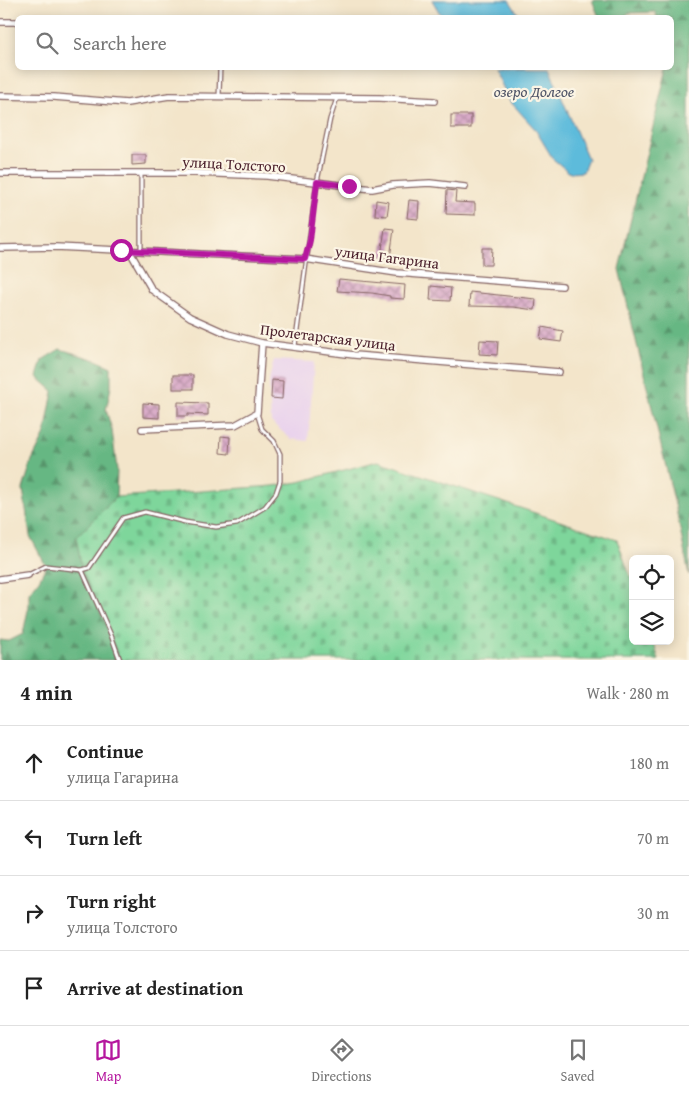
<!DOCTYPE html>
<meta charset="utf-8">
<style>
body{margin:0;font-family:"Gentium Book Plus",serif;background:#f2f2f2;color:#222}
.controls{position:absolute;right:15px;bottom:15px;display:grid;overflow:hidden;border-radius:8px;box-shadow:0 2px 12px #0003}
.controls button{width:45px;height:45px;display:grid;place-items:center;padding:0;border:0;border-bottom:1px solid #e0e0e0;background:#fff;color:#222;font:25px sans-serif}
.stop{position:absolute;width:15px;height:15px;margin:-11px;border:4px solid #b5179e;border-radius:50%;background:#fff}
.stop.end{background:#b5179e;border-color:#fff;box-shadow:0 1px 5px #0008}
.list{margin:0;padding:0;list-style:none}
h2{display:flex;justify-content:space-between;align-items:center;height:65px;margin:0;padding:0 20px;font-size:21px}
h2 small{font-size:16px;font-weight:400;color:#767676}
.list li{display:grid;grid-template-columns:32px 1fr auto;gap:15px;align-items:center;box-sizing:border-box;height:75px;padding:0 20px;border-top:1px solid #e0e0e0}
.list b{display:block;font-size:19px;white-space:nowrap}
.list p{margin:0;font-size:16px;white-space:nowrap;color:#767676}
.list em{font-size:16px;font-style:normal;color:#767676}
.icon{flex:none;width:28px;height:28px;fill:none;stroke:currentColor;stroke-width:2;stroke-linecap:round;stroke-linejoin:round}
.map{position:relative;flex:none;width:689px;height:660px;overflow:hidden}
.search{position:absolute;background:#fff;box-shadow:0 2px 12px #0003;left:15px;right:15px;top:15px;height:55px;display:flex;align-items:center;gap:12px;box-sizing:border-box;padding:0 18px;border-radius:8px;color:#767676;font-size:19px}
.sheet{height:365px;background:#fff}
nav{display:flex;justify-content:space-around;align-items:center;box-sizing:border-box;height:70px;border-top:1px solid #e0e0e0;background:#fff;font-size:14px;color:#767676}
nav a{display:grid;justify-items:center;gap:2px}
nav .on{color:#b5179e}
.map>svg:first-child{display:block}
.built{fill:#e9d2ed}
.forest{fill:url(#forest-firs);stroke:#586b57}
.cemetery{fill:url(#cemetery-stones);stroke:#647a63}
.water{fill:#5dbbdb;stroke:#546d83}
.building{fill:url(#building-cross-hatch)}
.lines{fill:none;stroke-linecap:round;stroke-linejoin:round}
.lane-casing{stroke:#856463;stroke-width:5.5}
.street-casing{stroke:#856463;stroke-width:8}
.lane{stroke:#fff;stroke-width:3}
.street{stroke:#fff;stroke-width:5.5}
.route{stroke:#b5179e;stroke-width:6}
.labels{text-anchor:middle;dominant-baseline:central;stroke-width:4.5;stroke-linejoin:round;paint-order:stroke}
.street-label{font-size:15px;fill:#4a1f2b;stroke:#fcf5e5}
.water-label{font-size:16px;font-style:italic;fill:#515669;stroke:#fcf5e5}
</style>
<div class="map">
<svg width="689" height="660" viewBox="0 0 689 660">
<defs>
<pattern id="forest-firs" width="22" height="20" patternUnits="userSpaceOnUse" patternTransform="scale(1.25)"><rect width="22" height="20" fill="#66b783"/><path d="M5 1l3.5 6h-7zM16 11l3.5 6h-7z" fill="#56946b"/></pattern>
<pattern id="cemetery-stones" width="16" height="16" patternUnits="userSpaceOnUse" patternTransform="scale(1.25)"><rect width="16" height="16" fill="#7ed69b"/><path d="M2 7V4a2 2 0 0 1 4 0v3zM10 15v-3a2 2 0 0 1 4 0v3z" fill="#6eb786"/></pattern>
<pattern id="building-cross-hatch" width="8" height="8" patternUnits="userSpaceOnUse" patternTransform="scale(1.25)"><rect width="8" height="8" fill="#d5a3c5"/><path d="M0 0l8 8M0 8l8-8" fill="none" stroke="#af84a0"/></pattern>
</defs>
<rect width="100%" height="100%" fill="#fcf5e5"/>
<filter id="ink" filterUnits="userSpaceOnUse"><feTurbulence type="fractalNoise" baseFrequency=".02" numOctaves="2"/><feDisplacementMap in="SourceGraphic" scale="10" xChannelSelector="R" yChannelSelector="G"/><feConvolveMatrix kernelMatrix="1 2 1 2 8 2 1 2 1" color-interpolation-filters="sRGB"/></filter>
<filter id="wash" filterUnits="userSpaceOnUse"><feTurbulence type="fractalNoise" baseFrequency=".0096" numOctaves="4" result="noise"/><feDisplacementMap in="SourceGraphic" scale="20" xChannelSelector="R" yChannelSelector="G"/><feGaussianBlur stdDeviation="1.12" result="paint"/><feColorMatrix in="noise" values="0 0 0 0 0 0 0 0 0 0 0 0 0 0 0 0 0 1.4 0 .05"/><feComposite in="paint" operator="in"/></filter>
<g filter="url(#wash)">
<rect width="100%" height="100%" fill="#f3e5ca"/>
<polygon class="built" points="274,360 314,362 308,441 291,439 271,422 269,380"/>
<g class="forest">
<polygon points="592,0 689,0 689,575 676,509 619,269 667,68 672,68 672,18 657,17 655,12 628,13 626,17 599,17"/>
<polygon points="60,349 96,360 111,367 111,387 106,410 112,430 117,470 116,497 76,538 120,660 0,660 0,640 9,641 23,634 29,605 29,593 39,580 46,566 30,536 23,489 32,460 45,434 53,391 37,377 42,360"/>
</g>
<polygon class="cemetery" points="378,461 617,540 633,584 633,641 653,641 659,660 120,660 82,570 76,537 116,497 273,486 299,482"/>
<g class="water">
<polygon points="432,0 509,0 520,17 442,17"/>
<polygon points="494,68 549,68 588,159 583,172 570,173 553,159 535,129 509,100"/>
</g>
<g id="blocks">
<g class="building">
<rect x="451" y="115" width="20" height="13"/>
<polygon points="132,155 146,155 146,164 132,165"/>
<polygon points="447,190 456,191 455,202 475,203 475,215 446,214"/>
<polygon points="376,200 389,202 387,216 375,215"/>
<polygon points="409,200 419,201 418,219 407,218"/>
<polygon points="385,228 394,229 390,258 381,256"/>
<polygon points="482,248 492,248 491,265 482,265"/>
<polygon points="339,279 405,285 404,299 390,298 390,296 372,293 337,291"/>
<polygon points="431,286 451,288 450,301 430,300"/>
<polygon points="470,292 536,299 535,310 513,307 469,306"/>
<polygon points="542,327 563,331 561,342 540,339"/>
<polygon points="480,340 498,341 497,355 479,354"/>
<rect x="173" y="375" width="20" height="14"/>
<polygon points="272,380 283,381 282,399 271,398"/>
<polygon points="178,402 208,403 208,415 188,414 188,416 178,416"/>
<polygon points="143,403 159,404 159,418 143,417"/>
<polygon points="221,436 230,437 229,454 220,453"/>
</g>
</g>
</g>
<g filter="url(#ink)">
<use href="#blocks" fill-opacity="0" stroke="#856463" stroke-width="1"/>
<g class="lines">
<defs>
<g id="lane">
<polyline points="219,96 220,68"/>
<polyline points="141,174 141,250"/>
<polyline points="295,346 317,182 330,119 337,98"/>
<polyline points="82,570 111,635 120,660"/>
<polyline points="28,575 46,566 82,570 89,568 123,518 145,512 185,522 216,527 237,524 265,507 276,493 280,481 280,454 274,441 262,429 257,413"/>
</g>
<g id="street">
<polyline points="0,22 18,22"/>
<polyline points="0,96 54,97 127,103 169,96 380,98 434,101"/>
<polyline points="0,173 195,173 267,176 372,189 393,185 430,183 465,187"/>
<polyline points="0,248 56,247 305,259 397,273 562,286"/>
<polyline points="129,250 152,290 190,317 228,334 262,343 354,355 559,372"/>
<polyline points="142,429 235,425 257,413 262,343"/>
<polyline points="0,579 28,575"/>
</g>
</defs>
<use href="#lane" class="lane-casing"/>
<use href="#street" class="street-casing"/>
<use href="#lane" class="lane"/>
<use href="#street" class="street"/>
</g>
</g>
<g class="lines" filter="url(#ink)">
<polyline class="route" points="121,250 305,259 310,240 317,182 349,186"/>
</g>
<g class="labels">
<g class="street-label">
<text transform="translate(234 164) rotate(3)">улица Толстого</text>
<text transform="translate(387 257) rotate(7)">улица Гагарина</text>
<text transform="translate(328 337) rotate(7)">Пролетарская улица</text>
</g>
<g class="water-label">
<text x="534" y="91">озеро Долгое</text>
</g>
</g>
</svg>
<div class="controls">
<button><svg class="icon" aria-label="locate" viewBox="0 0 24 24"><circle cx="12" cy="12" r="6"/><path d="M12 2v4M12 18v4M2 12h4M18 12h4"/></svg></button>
<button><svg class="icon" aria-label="layers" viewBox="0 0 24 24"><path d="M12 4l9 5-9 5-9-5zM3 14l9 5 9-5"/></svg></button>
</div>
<div class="stop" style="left:121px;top:250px"></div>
<div class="stop end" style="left:349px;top:186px"></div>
<div class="search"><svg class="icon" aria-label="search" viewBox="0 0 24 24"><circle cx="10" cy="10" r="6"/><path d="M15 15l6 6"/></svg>Search here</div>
</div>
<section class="sheet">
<h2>4 min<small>Walk · 280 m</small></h2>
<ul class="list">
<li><svg class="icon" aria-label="ahead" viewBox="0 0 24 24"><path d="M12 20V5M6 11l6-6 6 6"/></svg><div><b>Continue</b><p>улица Гагарина</p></div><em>180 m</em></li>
<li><svg class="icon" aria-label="left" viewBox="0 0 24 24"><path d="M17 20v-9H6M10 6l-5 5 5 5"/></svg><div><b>Turn left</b></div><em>70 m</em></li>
<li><svg class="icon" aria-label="right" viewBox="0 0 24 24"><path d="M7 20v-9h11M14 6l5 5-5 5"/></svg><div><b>Turn right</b><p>улица Толстого</p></div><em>30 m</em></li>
<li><svg class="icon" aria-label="arrive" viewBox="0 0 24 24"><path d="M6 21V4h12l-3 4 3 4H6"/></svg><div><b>Arrive at destination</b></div></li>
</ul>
</section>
<nav>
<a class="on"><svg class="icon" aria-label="map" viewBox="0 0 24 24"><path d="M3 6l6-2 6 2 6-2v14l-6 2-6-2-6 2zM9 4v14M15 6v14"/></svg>Map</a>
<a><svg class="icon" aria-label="directions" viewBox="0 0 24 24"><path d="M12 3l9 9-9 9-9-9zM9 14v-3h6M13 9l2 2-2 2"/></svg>Directions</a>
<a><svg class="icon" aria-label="saved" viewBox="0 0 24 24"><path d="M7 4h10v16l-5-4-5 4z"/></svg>Saved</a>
</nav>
